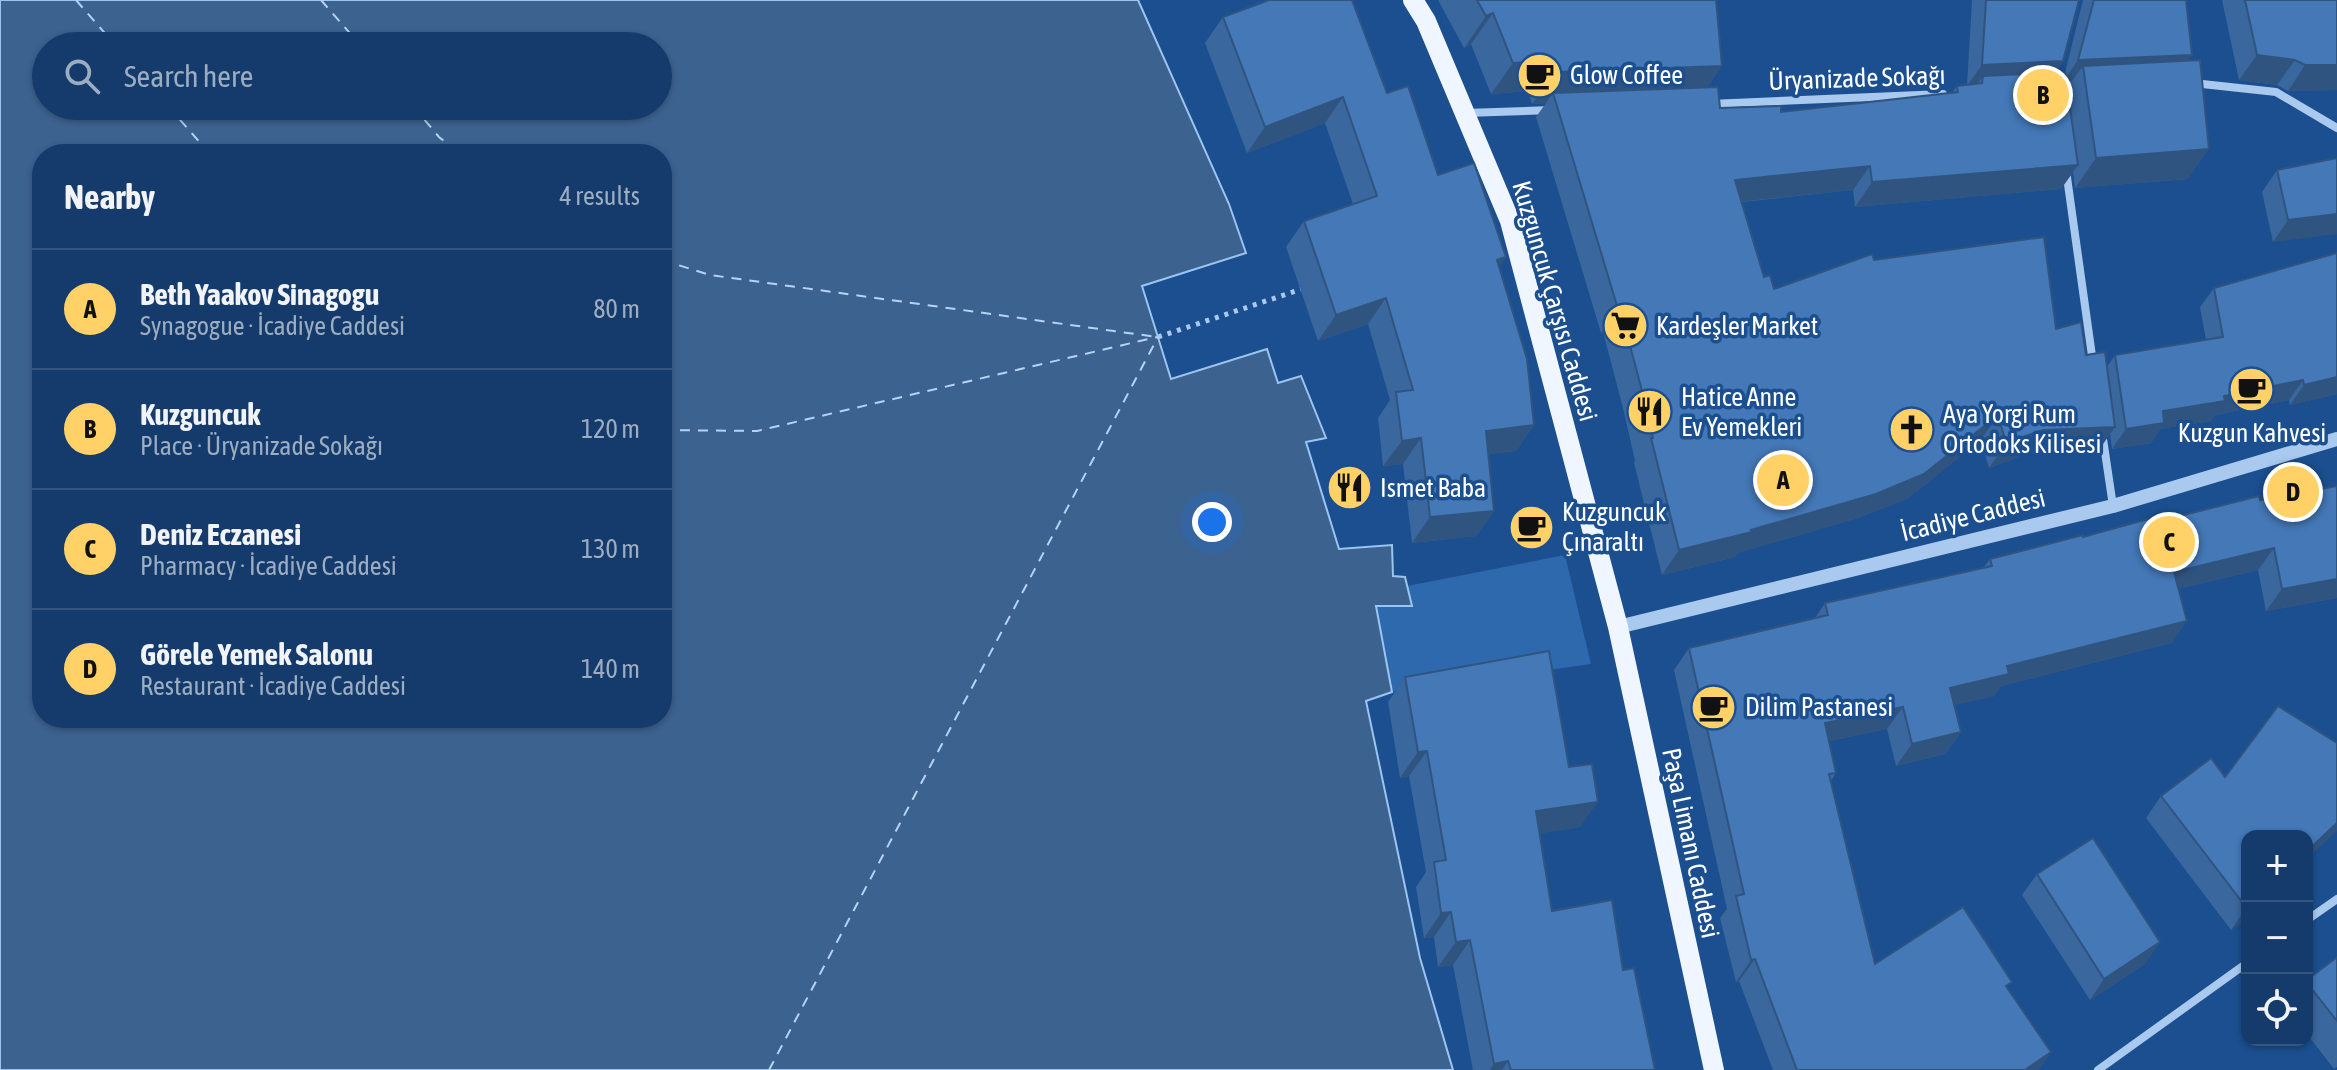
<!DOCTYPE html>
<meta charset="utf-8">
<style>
body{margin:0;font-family:"Asap Condensed",sans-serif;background:#1d4271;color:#f1f3f6}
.controls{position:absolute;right:24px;bottom:24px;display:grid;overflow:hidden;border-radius:16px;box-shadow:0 2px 6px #0004}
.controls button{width:72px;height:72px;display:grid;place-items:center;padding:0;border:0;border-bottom:2px solid #33557e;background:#143b6b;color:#f1f3f6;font:40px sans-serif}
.you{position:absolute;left:1212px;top:522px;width:28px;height:28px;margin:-20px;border:6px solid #fff;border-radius:50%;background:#1a73e8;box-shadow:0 0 0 12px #1a73e833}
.badge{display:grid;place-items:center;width:52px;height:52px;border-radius:50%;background:#ffd166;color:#111;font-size:26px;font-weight:700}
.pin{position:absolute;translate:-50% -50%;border:4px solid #fff;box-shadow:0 2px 8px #0006}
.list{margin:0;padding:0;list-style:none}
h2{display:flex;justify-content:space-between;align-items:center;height:104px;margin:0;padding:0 32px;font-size:34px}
h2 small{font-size:26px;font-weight:400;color:#9dadc1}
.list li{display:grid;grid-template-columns:52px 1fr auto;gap:24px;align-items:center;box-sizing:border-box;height:120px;padding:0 32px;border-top:2px solid #33557e}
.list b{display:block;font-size:30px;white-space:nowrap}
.list p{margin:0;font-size:26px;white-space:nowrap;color:#9dadc1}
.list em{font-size:26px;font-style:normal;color:#9dadc1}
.icon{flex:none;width:44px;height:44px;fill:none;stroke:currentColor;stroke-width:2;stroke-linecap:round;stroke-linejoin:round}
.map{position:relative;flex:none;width:2337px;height:1070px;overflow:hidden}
.search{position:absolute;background:#143b6b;box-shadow:0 2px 6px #0004;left:32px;top:32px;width:640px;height:88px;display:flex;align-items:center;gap:20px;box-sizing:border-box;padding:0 28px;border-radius:44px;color:#9dadc1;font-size:30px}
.panel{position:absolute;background:#143b6b;box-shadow:0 2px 6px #0004;left:32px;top:144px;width:640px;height:584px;border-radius:32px}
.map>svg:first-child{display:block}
.green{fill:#2e69ad}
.water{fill:#3c6290;stroke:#9cc4f0;stroke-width:2;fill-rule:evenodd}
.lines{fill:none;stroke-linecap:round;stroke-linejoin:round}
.ferry{stroke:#b5d3f5;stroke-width:2;stroke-dasharray:10 8;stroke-linecap:butt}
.path{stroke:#a9c9ee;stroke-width:5;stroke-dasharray:4 6;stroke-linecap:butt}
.minor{stroke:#a9c9ee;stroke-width:8}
.tertiary{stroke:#a9c9ee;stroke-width:14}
.primary{stroke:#f0f6ff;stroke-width:20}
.wall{fill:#3a679d}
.shaded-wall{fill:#305480}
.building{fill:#4478b7;stroke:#305480;stroke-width:2}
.labels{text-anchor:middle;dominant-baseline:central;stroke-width:7;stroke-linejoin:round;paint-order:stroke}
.poi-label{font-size:26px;fill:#fff;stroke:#1b4f8f;text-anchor:start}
.street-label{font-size:26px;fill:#fff;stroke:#1b4f8f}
</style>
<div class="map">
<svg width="2337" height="1070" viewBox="0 0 2337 1070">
<rect width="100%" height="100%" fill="#1b4f8f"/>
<polygon class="green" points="1565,555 1591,664 1392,692 1376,606 1411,606 1407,586"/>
<path class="water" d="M0,0H1138L1229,204L1246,253L1142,286L1171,379L1267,349L1278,383L1301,376L1326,438L1306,442L1339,549L1392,545L1393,576L1405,577L1412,606H1376L1392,692L1366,701L1420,958L1453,1070H0ZM46,46H658V106H46ZM42,154H662V718H42Z"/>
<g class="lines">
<g class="ferry">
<polyline points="76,0 116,46"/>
<polyline points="321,0 361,46"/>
<polyline points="168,106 210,154"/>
<polyline points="413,106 439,137 460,154"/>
<polyline points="662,260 710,275 1157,337"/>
<polyline points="662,430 757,431 1157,337"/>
<polyline points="769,1070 1158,337"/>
</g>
<polyline class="path" points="1158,337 1305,288"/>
<g class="minor">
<polyline points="2193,83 2276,92 2337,128"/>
<polyline points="1709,104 1943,94"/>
<polyline points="1465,113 1552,110"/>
<polyline points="2066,170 2093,363"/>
<polyline points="2102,432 2113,506"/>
<polyline points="2307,920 2337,899"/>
<polyline points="2098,1070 2247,963"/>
</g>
<polyline class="tertiary" points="1618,627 2113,506 2337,439"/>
<polyline class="primary" points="1413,0 1426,21 1510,221 1618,627 1714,1070"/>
</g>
<g class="wall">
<polygon points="1438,0 1716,0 1722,66 1707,87 1720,108 1781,112 1952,93 1957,86 1967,85 1972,0 2079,0 2063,61 2055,73 2065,73 2083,0 2186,0 2188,179 2075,188 2073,172 2061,189 1855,207 1853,190 1742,202 1764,277 1774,289 1874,260 2056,329 2086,355 2107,367 2115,355 2206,340 2200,307 2214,288 2337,253 2337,394 2290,405 2289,400 2215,415 2211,421 2160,429 2151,443 2112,449 2110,434 2098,451 2026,454 1989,468 1981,440 1907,499 1858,518 1737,553 1735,557 1662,575 1634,463 1635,461 1624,412 1603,332 1601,333 1536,117 1546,103 1532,104 1528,91 1491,94 1471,44 1464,48"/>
<polygon points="2222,0 2337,0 2337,90 2288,91 2277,85 2239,80"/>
<polygon points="1223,17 1387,93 1438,175 1506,257 1499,266 1534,425 1516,451 1488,454 1494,511 1476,536 1412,543 1403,464 1383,466 1378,418 1390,400 1368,324 1318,341 1286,247 1304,221 1353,204 1325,123 1247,153 1205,43"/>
<polygon points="2337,158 2273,242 2262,192 2277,170"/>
<polygon points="2337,486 2337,598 2266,611 2258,570 2178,589 2172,643 2001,686 1994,696 1954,705 1961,732 1945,754 1896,766 1887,729 1829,741 1836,773 1831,781 1875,964 2008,988 2051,1052 2038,1070 1773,1070 1739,981 1736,982 1720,918 1727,909 1674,670 1689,648 1815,618 1825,603 1984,567 1990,559 2083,537 2260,500"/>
<polygon points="1405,677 1569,767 1580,827 1540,833 1552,911 1623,970 1655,1070 1473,1070 1453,965 1438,967 1434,937 1424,938 1416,887 1426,872 1409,776 1400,778 1388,702"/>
<polygon points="2225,777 2307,836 2247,917 2231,930 2146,818 2161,796"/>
<polygon points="2037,874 2145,964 2090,1000 2022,895"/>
<polygon points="2337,957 2337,1067 2334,1069 2307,1034 2307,980"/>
</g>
<g class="shaded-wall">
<polygon points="1493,13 1471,44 1464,48 1486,16"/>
<polygon points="2192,55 2177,76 2083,66 2072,81 2063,82 2078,60"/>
<polygon points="2257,55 2295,60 2277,85 2239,80"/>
<polygon points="1550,60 1528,91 1491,94 1513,63"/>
<polygon points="2063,61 2048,82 1983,76 1976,86 1967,86 1982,65"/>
<polygon points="2305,65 2337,65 2337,90 2288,91"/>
<polygon points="1722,66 1700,97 1553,93 1546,103 1532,104 1554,72"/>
<polygon points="1343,97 1325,123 1247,153 1265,127"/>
<polygon points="2209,149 2188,179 2075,188 2096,158"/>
<polygon points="2078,165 2061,189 1855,207 1872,182"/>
<polygon points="1870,166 1853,190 1718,204 1735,180"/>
<polygon points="2337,214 2337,234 2273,242 2288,220"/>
<polygon points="1506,257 1488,283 1497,260"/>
<polygon points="1386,298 1368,324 1318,341 1336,315"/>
<polygon points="1620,308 1603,332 1601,333 1618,309"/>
<polygon points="2337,377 2337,394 2290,405 2304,385"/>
<polygon points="2303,380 2289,400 2215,415 2211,421 2160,429 2151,443 2112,449 2126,429 2163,411 2224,396"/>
<polygon points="1998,415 1981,440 1907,499 1858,518 1737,553 1735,557 1662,575 1679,550 1751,530"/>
<polygon points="1534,425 1516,451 1468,457 1486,431"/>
<polygon points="2115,427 2098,451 2026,454 1989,468 2006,443 2043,430"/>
<polygon points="1421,438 1403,464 1383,466 1402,441"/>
<polygon points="1494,511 1476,536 1412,543 1430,517"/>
<polygon points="2274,548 2258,570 2158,594 2174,572"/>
<polygon points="2337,579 2337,598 2266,611 2282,589"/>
<polygon points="2187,621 2172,643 2001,686 1994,696 1934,710 1950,688 2007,666"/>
<polygon points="1903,707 1887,729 1809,745 1825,723"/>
<polygon points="1961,732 1945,754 1896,766 1912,744"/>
<polygon points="1427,751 1409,776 1400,778 1418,752"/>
<polygon points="1598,802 1580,827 1519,837 1536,811"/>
<polygon points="2337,823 2337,831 2307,859 2307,851"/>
<polygon points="2247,907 2247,917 2231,930"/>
<polygon points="1451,912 1434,937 1424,938 1441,913"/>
<polygon points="1470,940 1453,965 1438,967 1456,942"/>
<polygon points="2160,942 2145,964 2090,1000 2104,979"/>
<polygon points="1755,959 1739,981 1736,982 1751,960"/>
<polygon points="2051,1052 2038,1070 2025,1070"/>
<polygon points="1508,1061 1502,1070 1490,1070 1494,1064"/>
</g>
<g class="building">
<polygon points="1269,0 1352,0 1387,93 1408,86 1438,175 1474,163 1506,257 1497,260 1527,359 1534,425 1486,431 1494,511 1430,517 1421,438 1402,441 1396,392 1413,390 1386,298 1336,315 1304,221 1377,196 1343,97 1265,127 1223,17"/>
<polygon points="1477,0 1716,0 1722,66 1554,72 1550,60 1513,63 1493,13 1486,16"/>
<polygon points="1986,0 2079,0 2063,61 1982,65"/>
<polygon points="2094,0 2186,0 2192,55 2078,60"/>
<polygon points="2245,0 2337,0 2337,65 2305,65 2295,60 2257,55"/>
<polygon points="2200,60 2209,149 2096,158 2083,66"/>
<polygon points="2065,72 2078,165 1872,182 1870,166 1735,180 1764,277 1770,275 1774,289 1872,254 1874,260 2044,237 2056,329 2081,322 2086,355 2105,352 2115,427 2043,430 2006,443 1998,415 1924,474 1876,494 1751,530 1752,532 1679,550 1651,438 1653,438 1641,387 1620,308 1618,309 1553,93 1718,87 1720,108 1781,106 1781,112 1958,92 1957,86 1982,83 1983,76"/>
<polygon points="2337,158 2337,214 2288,220 2277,170"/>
<polygon points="2337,253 2337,377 2304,385 2303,380 2224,396 2225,401 2163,411 2164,423 2126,429 2115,355 2223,337 2214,288"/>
<polygon points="2337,486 2337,579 2282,589 2274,548 2174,572 2187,621 2007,666 2009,674 1950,688 1961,732 1912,744 1903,707 1825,723 1836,773 1829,774 1875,964 1963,907 2012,982 2006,986 2051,1052 2025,1070 1797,1070 1755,959 1751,960 1736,896 1744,894 1689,648 1828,615 1825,603 1992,566 1990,559 2083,535 2083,537 2159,516 2160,521 2259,496 2260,500"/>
<polygon points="1549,651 1569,767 1592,764 1598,802 1536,811 1552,911 1612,900 1623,970 1634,968 1655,1070 1511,1070 1508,1061 1494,1064 1470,940 1456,942 1451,912 1441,913 1434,862 1446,860 1427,751 1418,752 1405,677"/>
<polygon points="2278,706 2337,743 2337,823 2307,851 2307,836 2247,836 2246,907 2161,796 2211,758 2225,777"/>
<polygon points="2093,838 2160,942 2104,979 2037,874"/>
<polygon points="2337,957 2337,1021 2307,983 2307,980"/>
</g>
<defs>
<symbol id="cafe-disc" viewBox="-11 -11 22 22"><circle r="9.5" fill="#ffd166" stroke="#1b4f8f"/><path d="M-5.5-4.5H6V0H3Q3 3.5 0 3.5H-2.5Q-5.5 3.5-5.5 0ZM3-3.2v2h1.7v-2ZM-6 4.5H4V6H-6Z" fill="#111"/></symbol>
<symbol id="supermarket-disc" viewBox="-11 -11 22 22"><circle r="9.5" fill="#ffd166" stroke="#1b4f8f"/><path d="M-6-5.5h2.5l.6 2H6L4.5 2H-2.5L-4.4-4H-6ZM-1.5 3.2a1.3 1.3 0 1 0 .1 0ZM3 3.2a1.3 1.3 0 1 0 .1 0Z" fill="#111"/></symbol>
<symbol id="restaurant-disc" viewBox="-11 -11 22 22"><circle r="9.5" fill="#ffd166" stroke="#1b4f8f"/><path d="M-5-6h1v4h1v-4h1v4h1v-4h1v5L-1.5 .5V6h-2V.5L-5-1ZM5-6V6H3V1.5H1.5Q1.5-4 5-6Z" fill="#111"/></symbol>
<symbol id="church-disc" viewBox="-11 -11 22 22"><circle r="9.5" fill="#ffd166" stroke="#1b4f8f"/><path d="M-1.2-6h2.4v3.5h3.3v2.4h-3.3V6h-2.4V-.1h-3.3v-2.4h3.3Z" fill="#111"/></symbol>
</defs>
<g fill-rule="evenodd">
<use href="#cafe-disc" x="1514" y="50" width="51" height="51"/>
<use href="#supermarket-disc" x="1600" y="300" width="51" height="51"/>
<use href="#cafe-disc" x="2226" y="364" width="51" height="51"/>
<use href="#restaurant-disc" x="1624" y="386" width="51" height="51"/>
<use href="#church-disc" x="1886" y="404" width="51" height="51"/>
<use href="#restaurant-disc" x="1324" y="462" width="51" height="51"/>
<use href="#cafe-disc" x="1506" y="502" width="51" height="51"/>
<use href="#cafe-disc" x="1688" y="682" width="51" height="51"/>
</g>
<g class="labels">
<g class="poi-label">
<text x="1570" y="75">Glow Coffee</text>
<text x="1656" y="326">Kardeşler Market</text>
<text x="1681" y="397">Hatice Anne<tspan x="1681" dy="30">Ev Yemekleri</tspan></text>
<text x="1943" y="414">Aya Yorgi Rum<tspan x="1943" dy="30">Ortodoks Kilisesi</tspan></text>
<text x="2252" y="433" text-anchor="middle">Kuzgun Kahvesi</text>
<text x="1380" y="488">Ismet Baba</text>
<text x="1562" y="512">Kuzguncuk<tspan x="1562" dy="30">Çınaraltı</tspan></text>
<text x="1745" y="707">Dilim Pastanesi</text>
</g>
<g class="street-label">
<text transform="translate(1857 78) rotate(-2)">Üryanizade Sokağı</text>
<text transform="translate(1555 301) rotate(74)">Kuzguncuk Çarşısı Caddesi</text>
<text transform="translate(1973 515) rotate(-14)">İcadiye Caddesi</text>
<text transform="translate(1691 843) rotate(78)">Paşa Limanı Caddesi</text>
</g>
</g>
</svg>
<div class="controls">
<button>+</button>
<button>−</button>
<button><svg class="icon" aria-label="locate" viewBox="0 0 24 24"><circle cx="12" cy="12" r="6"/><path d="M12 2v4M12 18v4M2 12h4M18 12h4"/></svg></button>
</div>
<div class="you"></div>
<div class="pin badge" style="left:1783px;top:480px">A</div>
<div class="pin badge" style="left:2043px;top:95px">B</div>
<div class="pin badge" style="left:2169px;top:542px">C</div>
<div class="pin badge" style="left:2293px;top:492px">D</div>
<div class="search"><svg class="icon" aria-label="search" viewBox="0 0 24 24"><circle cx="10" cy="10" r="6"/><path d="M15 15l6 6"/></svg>Search here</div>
<section class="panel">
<h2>Nearby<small>4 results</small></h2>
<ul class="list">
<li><span class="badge">A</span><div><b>Beth Yaakov Sinagogu</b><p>Synagogue · İcadiye Caddesi</p></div><em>80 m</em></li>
<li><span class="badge">B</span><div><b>Kuzguncuk</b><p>Place · Üryanizade Sokağı</p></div><em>120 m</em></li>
<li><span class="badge">C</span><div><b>Deniz Eczanesi</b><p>Pharmacy · İcadiye Caddesi</p></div><em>130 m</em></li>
<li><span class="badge">D</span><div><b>Görele Yemek Salonu</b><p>Restaurant · İcadiye Caddesi</p></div><em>140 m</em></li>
</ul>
</section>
</div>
